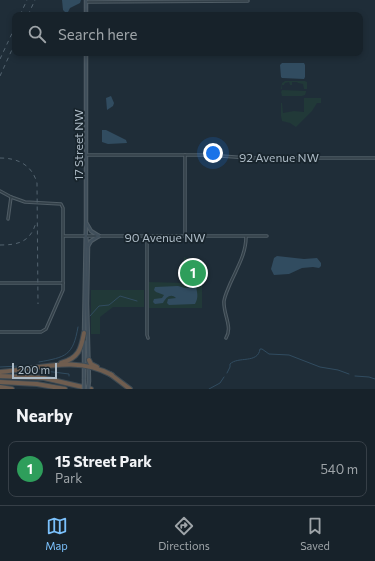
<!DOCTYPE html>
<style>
body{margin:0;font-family:Commissioner,sans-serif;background:#242f36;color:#f1f3f6}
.scale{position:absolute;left:12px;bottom:10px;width:45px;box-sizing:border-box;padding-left:4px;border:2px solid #acbac5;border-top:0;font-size:11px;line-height:14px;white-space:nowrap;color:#acbac5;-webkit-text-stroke:3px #18242c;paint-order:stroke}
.you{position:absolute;left:213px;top:153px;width:14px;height:14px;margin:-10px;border:3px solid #fff;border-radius:50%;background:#1a73e8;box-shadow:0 0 0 6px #1a73e833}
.badge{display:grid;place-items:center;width:26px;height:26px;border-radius:50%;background:#7bc1fc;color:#fff;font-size:13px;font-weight:700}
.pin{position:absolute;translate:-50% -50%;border:2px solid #fff;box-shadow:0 1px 4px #0006}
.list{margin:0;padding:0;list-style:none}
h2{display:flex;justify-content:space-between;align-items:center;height:52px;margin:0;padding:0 16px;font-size:17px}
h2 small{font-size:13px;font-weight:400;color:#9ea4a8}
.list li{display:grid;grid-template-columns:26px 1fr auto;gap:12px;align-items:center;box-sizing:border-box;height:56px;margin:0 8px 8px;padding:0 8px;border:1px solid #363f47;border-radius:8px}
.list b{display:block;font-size:15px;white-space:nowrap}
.list p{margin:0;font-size:13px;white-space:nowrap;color:#9ea4a8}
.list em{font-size:13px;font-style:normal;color:#9ea4a8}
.icon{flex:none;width:22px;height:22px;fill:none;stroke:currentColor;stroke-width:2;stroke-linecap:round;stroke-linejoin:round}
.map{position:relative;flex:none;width:375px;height:389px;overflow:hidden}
.search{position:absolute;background:#17222a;box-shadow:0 2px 6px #0003;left:12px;right:12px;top:12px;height:44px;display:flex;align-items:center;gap:10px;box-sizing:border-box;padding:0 14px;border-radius:8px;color:#9ea4a8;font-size:15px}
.sheet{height:116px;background:#17222a}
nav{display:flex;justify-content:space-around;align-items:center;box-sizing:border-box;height:56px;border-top:1px solid #363f47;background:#17222a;font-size:11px;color:#9ea4a8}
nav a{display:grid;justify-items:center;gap:2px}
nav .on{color:#7bc1fc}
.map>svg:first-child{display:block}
.green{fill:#213938}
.water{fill:#314c60}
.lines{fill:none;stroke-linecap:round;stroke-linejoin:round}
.stream{stroke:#314c60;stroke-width:1}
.minor-casing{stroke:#505d66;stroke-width:3.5}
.secondary-casing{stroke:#505d66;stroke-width:4.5}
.motorway-casing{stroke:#3d4a53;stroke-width:6}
.minor{stroke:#323f48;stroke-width:1.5}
.secondary{stroke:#404f5b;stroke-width:2.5}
.motorway{stroke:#6f5d4f;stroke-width:4}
.rail{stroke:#546470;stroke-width:1;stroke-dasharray:4 4;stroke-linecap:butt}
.secondary-bridge-casing{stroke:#505d66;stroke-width:4.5;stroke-linecap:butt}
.secondary-bridge{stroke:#404f5b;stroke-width:2.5}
.labels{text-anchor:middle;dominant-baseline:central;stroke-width:3.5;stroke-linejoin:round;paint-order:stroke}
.street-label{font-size:12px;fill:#acbac5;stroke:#18242c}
</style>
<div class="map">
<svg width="375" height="389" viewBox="0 0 375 389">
<rect width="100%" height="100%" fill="#1f2d38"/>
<g class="green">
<polygon points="285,81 305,81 307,82 307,89 304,89 303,84 298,83 297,82 292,82 292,85 290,85 289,82 285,83 284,85 282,85 282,89 281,89 282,83"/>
<polygon points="282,90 306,91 306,92 305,95 302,96 282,96 281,92"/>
<polygon points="304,98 321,98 321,103 317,103 312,111 296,127 290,123 282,121 281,116 281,103 282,103 283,113 294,111 304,112"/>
<polygon points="184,257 202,264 202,308 149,308 149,282 184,283"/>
<polygon points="91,290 144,290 144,307 113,307 100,317 100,334 91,334"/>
</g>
<g class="water">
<polygon points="62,0 81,0 80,3 70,8 67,14 63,10"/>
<polygon points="282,63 304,63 305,65 305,77 304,79 282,78 281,77 280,65"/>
<polygon points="111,96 114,103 113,106 107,110 106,98"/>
<polygon points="102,130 106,130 126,140 127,143 108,144 102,142"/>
<polygon points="277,256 304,259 317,258 321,263 321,266 319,268 313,267 302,268 289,274 274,275 271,269 274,258"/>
<path d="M191,266L196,268V269C196,274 195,281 196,286C197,293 199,297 195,304L169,305L167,303L168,299L176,298C171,293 166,297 163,303L155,304L153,302L154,299L162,298L164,295L156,292L154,290L155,287L178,286L185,288H188L189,280L188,279L189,269Z"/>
</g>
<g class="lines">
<g class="stream">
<polyline points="90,316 99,306 109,305 120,296 137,301"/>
<path d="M39,362C66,357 73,356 78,327"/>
<polyline points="0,367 19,366"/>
<polyline points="45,371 69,374 69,376"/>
<path d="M227,373L230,367V364C238,356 258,364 260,349H262L269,354L289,355L320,367L338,370L349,374"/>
<polyline points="355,376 369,377 375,379"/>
<polyline points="209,389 220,383 224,377"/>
</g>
<defs>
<g id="minor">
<polyline points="86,2 248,1"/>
<polyline points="87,155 207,155 249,158 375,158"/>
<polyline points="185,155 185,237"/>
<polyline points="0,191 11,197 25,202 61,204 63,208 63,290 46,329 41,332 0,332"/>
<polyline points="8,219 11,197"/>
<polyline points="64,236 267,236"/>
<polyline points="147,236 147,335 148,338"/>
<polyline points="0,283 63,283"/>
<path d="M226,338C233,327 223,314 224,301C225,295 228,289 230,284C237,268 246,254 246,237"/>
</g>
<g id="secondary">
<polyline points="86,0 86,15"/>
<polyline points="87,224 91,231 99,236"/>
<polyline points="86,237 88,247 87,304 89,381"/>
<polyline points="88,246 91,241 99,236"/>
<polyline points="84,333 86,222 86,53"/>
<polyline points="84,379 84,342"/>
</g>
<g id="motorway">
<polyline points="89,360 91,364 97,367"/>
<path d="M61,363C79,358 81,349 84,333"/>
<path d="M0,372C39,369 75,355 112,375"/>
<polyline points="110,374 130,389"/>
<polyline points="0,376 44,378 91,389"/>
<polyline points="0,382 37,384 65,389"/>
<polyline points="0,387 12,389"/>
</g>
</defs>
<use href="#minor" class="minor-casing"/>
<use href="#secondary" class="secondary-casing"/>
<use href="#motorway" class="motorway-casing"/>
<use href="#minor" class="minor"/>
<use href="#secondary" class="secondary"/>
<use href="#motorway" class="motorway"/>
<g class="rail">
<polyline points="20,15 27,0"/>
<polyline points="28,15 35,0"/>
<polyline points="0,59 15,27"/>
<polyline points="0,76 15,43"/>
<path d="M0,158C18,158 32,165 37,183L38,304"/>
<path d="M0,245C18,245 31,242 36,222"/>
</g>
<defs>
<g id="secondary-bridge">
<polyline points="84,389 84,379"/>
<polyline points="88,389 89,381"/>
</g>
</defs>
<use href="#secondary-bridge" class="secondary-bridge-casing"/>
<use href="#secondary-bridge" class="secondary-bridge"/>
</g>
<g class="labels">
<g class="street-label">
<text transform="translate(78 145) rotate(-90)">17 Street NW</text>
<text x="279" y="157">92 Avenue NW</text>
<text x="165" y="237">90 Avenue NW</text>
</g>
</g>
</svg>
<div class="scale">200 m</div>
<div class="you"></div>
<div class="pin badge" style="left:193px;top:273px;background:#2e9e5b">1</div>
<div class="search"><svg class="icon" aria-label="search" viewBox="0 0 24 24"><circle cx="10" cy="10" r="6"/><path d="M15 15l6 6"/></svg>Search here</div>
</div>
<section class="sheet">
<h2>Nearby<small></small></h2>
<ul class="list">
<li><span class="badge" style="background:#2e9e5b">1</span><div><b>15 Street Park</b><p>Park</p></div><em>540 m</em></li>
</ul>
</section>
<nav>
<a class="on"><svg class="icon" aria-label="map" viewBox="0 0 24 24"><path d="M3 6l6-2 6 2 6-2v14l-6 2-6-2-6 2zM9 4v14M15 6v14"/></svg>Map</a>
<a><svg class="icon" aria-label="directions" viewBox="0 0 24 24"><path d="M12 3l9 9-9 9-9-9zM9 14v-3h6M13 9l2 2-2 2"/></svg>Directions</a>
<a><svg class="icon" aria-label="saved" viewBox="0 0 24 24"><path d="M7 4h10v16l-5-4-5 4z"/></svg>Saved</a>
</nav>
